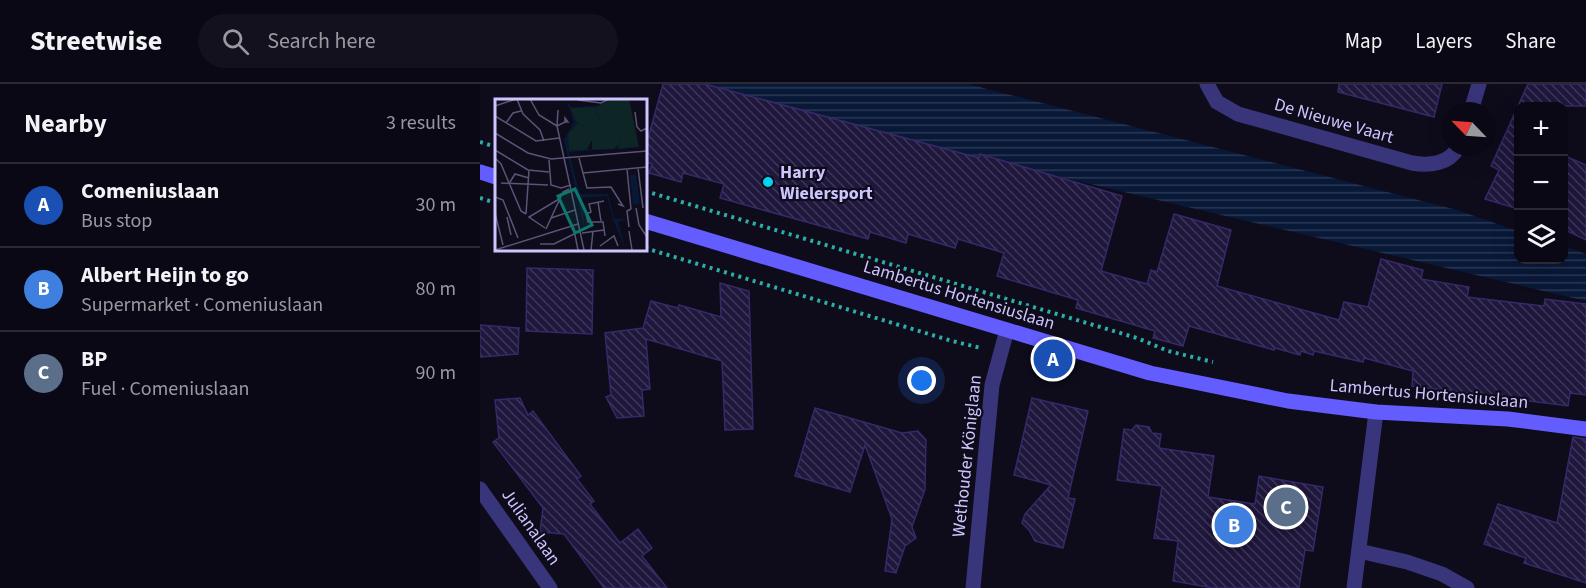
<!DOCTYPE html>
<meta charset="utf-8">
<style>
body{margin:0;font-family:"Source Sans 3",sans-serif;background:#13111d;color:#f1f3f6}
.controls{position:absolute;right:18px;top:18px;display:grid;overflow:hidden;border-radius:12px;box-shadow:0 6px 24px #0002}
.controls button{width:54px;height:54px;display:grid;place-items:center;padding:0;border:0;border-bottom:2px solid #2a2934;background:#0a0814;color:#f1f3f6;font:30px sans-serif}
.compass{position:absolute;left:962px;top:18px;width:54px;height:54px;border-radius:50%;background:#0a0814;box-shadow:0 6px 24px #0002;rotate:295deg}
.you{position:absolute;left:442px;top:297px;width:21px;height:21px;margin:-15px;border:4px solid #fff;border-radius:50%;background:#1a73e8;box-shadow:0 0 0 9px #1a73e833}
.badge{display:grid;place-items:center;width:39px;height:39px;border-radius:50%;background:#b45309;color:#fff;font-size:20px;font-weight:700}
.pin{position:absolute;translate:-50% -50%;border:3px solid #fff;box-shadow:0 2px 6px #0006}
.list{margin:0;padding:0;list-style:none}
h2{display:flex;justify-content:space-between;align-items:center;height:78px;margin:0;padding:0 24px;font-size:26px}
h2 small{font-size:20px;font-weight:400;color:#999aa0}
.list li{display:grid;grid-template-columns:39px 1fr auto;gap:18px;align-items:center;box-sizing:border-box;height:84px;padding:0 24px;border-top:2px solid #2a2934}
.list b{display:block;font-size:22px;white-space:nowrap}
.list p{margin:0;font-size:20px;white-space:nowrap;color:#999aa0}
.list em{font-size:20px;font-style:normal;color:#999aa0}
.icon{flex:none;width:33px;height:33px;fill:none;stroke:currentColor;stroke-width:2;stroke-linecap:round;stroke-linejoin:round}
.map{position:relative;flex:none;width:1106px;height:504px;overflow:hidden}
header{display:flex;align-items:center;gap:36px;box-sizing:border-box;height:84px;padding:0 30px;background:#0a0814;border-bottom:2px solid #2a2934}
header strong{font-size:28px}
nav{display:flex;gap:33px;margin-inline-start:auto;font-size:21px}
.search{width:420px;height:54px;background:#13111d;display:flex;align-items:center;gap:15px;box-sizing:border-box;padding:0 21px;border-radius:33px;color:#999aa0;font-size:22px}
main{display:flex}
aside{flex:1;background:#0a0814}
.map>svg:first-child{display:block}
.water{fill:url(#water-rules)}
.building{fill:url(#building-back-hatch);stroke:#362969;stroke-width:1.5}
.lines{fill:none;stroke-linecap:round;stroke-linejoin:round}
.path{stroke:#2cada7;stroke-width:4;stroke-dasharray:3 4.5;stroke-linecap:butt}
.street{stroke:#39357b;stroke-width:15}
.secondary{stroke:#635cff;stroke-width:15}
.poi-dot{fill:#00d4f0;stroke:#0e0b1b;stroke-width:2}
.labels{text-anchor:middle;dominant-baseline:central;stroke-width:4.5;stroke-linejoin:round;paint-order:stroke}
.street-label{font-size:18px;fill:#cdc5ff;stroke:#0e0b1b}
.poi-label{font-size:18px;font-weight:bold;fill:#cdc5ff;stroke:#0e0b1b;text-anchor:start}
.inset-road{fill:none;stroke:#5a5576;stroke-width:1.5}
.view{fill:#0f766e;fill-opacity:0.15;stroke:#0f766e;stroke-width:3}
.inset-edge{fill:none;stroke:#cdc5ff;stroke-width:3}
</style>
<header>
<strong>Streetwise</strong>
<div class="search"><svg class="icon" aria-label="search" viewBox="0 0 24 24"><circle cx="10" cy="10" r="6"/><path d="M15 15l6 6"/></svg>Search here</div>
<nav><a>Map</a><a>Layers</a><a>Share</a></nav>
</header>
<main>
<aside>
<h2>Nearby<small>3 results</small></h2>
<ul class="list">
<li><span class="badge" style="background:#1a4fb4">A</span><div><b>Comeniuslaan</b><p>Bus stop</p></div><em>30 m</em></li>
<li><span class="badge" style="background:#3f7fe0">B</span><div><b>Albert Heijn to go</b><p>Supermarket · Comeniuslaan</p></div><em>80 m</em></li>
<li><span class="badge" style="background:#5c6f8a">C</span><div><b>BP</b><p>Fuel · Comeniuslaan</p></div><em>90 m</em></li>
</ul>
</aside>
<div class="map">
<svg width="1106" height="504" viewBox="0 0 1106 504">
<defs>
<pattern id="water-rules" width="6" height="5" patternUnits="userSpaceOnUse" patternTransform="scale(1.5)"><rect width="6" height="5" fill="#081837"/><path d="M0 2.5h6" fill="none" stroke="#2b3855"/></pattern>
<pattern id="building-back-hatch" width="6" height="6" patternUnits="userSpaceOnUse" patternTransform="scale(1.5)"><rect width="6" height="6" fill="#1f173c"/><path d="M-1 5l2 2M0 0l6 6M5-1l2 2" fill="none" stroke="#3e3759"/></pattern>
</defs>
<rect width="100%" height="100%" fill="#0e0b1b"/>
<polygon class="water" points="223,0 488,0 977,126 1038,147 1038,176 1084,176 1084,162 1106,170 1106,217 309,29"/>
<g class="building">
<polygon points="183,0 225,0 499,74 500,70 642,112 621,187 667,200 671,186 677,188 694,130 751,146 737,202 859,236 864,218 888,223 901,175 943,186 941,195 989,203 987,213 1064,222 1065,215 1106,220 1106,311 1090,309 1088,322 932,302 933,287 884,274 883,278 834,267 833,271 821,267 820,271 795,264 794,266 709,242 703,262 673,254 675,247 596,224 598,216 517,192 524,169 478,155 475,164 428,150 426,159 390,148 388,155 240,114 244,100 203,89 201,98 169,89 172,80 165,78 165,65"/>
<polygon points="859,0 962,0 954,33 858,8"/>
<polygon points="1048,0 1106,0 1106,22 1038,22 1038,125 1005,115 1019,86 1011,82"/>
<polygon points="1083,71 1106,81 1106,156 1083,145"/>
<polygon points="47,184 113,186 112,250 46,247"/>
<polygon points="240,199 269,207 273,345 245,346 242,277 166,255 170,305 162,306 164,332 137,334 126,313 131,311 125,249 163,244 171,217 198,224 199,221 241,233"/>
<polygon points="0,241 39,244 38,270 0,273"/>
<polygon points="40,314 48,331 53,327 101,392 97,395 114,417 110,420 140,459 158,445 172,464 162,472 187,504 124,504 84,450 60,448 63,424 13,358 19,354 15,316"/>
<polygon points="552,314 608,327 588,414 595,415 583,464 555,457 549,446 542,439 545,430 571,401 534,391"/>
<polygon points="335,324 422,349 438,347 446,356 445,405 432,443 436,454 425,462 416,489 405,487 412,435 385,361 370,408 315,392"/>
<polygon points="656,341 669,343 672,349 681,350 679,364 734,372 728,413 775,420 779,392 843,403 833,467 825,466 819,504 733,504 693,497 698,457 674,454 682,402 637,396 644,345 652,346"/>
<polygon points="1093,353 1106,355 1106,499 1044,479 1046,474 1004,460 1018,420 1077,439"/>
</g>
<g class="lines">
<g class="path">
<polyline points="0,58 16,63"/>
<polyline points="165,107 657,254 688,267 733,278"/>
<polyline points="0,114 16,119"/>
<polyline points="165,164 472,257 501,264"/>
</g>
<g class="street">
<path d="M727,0L737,18L758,30L932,79C949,82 970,80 978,63"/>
<polyline points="991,27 999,0"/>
<polyline points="0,405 70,504"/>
<polyline points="879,467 927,478 962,490 987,504"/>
<polyline points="493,504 512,301 527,246"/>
<polyline points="874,504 896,328"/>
</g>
<g class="secondary">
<polyline points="0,88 16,93"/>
<polyline points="165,137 670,289 808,317 896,328 1028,335 1106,345"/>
</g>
</g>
<circle class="poi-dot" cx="288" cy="98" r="6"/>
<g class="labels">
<g class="street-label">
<text transform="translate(854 37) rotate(16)">De Nieuwe Vaart</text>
<text transform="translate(479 211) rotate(17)">Lambertus Hortensiuslaan</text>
<text transform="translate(949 310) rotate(5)">Lambertus Hortensiuslaan</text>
<text transform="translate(487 372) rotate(-84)">Wethouder Königlaan</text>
<text transform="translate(51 443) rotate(55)">Julianalaan</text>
</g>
<g class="poi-label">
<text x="300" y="88">Harry<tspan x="300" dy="21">Wielersport</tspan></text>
</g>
</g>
<g transform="translate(15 15)">
<rect width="152" height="152" fill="#0e0b1b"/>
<path d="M115,0H134L144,48L124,50L123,46L119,50L97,51V41L91,52L74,51L71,37L82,25L75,9L103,7Z" fill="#0e2525"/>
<path d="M71,0L76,8L103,7L118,0L114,3L130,19L113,2L100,8L106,24L99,8L75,9L82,24L94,28L82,25L73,34L74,51L121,50L125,40L136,35L125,40L123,49L151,48L74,53L85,95H113L119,120H132L123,123L131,151L118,121L112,97L87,99L90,131L69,41L79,23ZM141,75L145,105L138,106L135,76Z" fill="#081837"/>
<path class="inset-road" d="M22,0L28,15L45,31L49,42M35,0L44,16L62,27M83,1L106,4L114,0M0,7L21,0M63,11L62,27L89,151M140,13L142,28L146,32L152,29M0,17L41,42L64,39M11,24L18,14L26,12M62,27L70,23V19L73,23H70M0,34L33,54L56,60L152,52M0,51L33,71L54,73M0,59L6,65L26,112L31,115M84,59L92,89L116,88L128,107L123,105M54,61L56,86L66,89L76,86M143,69L148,109M132,70L136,110M88,74L152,68M15,83L20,75L34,79M6,84L53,86M0,98L8,101L23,139M109,102L94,105L96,113L91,115L93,123H108L110,137M103,103L106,122M141,109L144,126L152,138M0,114L8,146M31,115L34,71M12,118L16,136M56,119L80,111M78,126L83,151M134,128L132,112L136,110M50,129L34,118L64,100M51,130L68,93L74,90M134,132L137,151M87,134L109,131M45,145H59L79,135M105,147L119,137L123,147M0,151L83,125M96,151L98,132"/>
<path class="view" d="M80,90L97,126L80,134L63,97Z"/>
<rect width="152" height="152" class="inset-edge"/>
</g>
</svg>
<div class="controls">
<button>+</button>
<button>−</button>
<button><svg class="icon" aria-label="layers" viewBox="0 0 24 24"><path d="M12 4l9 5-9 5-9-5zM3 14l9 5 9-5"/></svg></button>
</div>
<svg class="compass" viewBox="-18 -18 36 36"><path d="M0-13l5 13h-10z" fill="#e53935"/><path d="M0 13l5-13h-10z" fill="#999aa0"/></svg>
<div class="you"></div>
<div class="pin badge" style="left:573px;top:275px;background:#1a4fb4">A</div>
<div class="pin badge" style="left:754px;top:441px;background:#3f7fe0">B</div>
<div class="pin badge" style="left:806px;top:423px;background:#5c6f8a">C</div>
</div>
</main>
